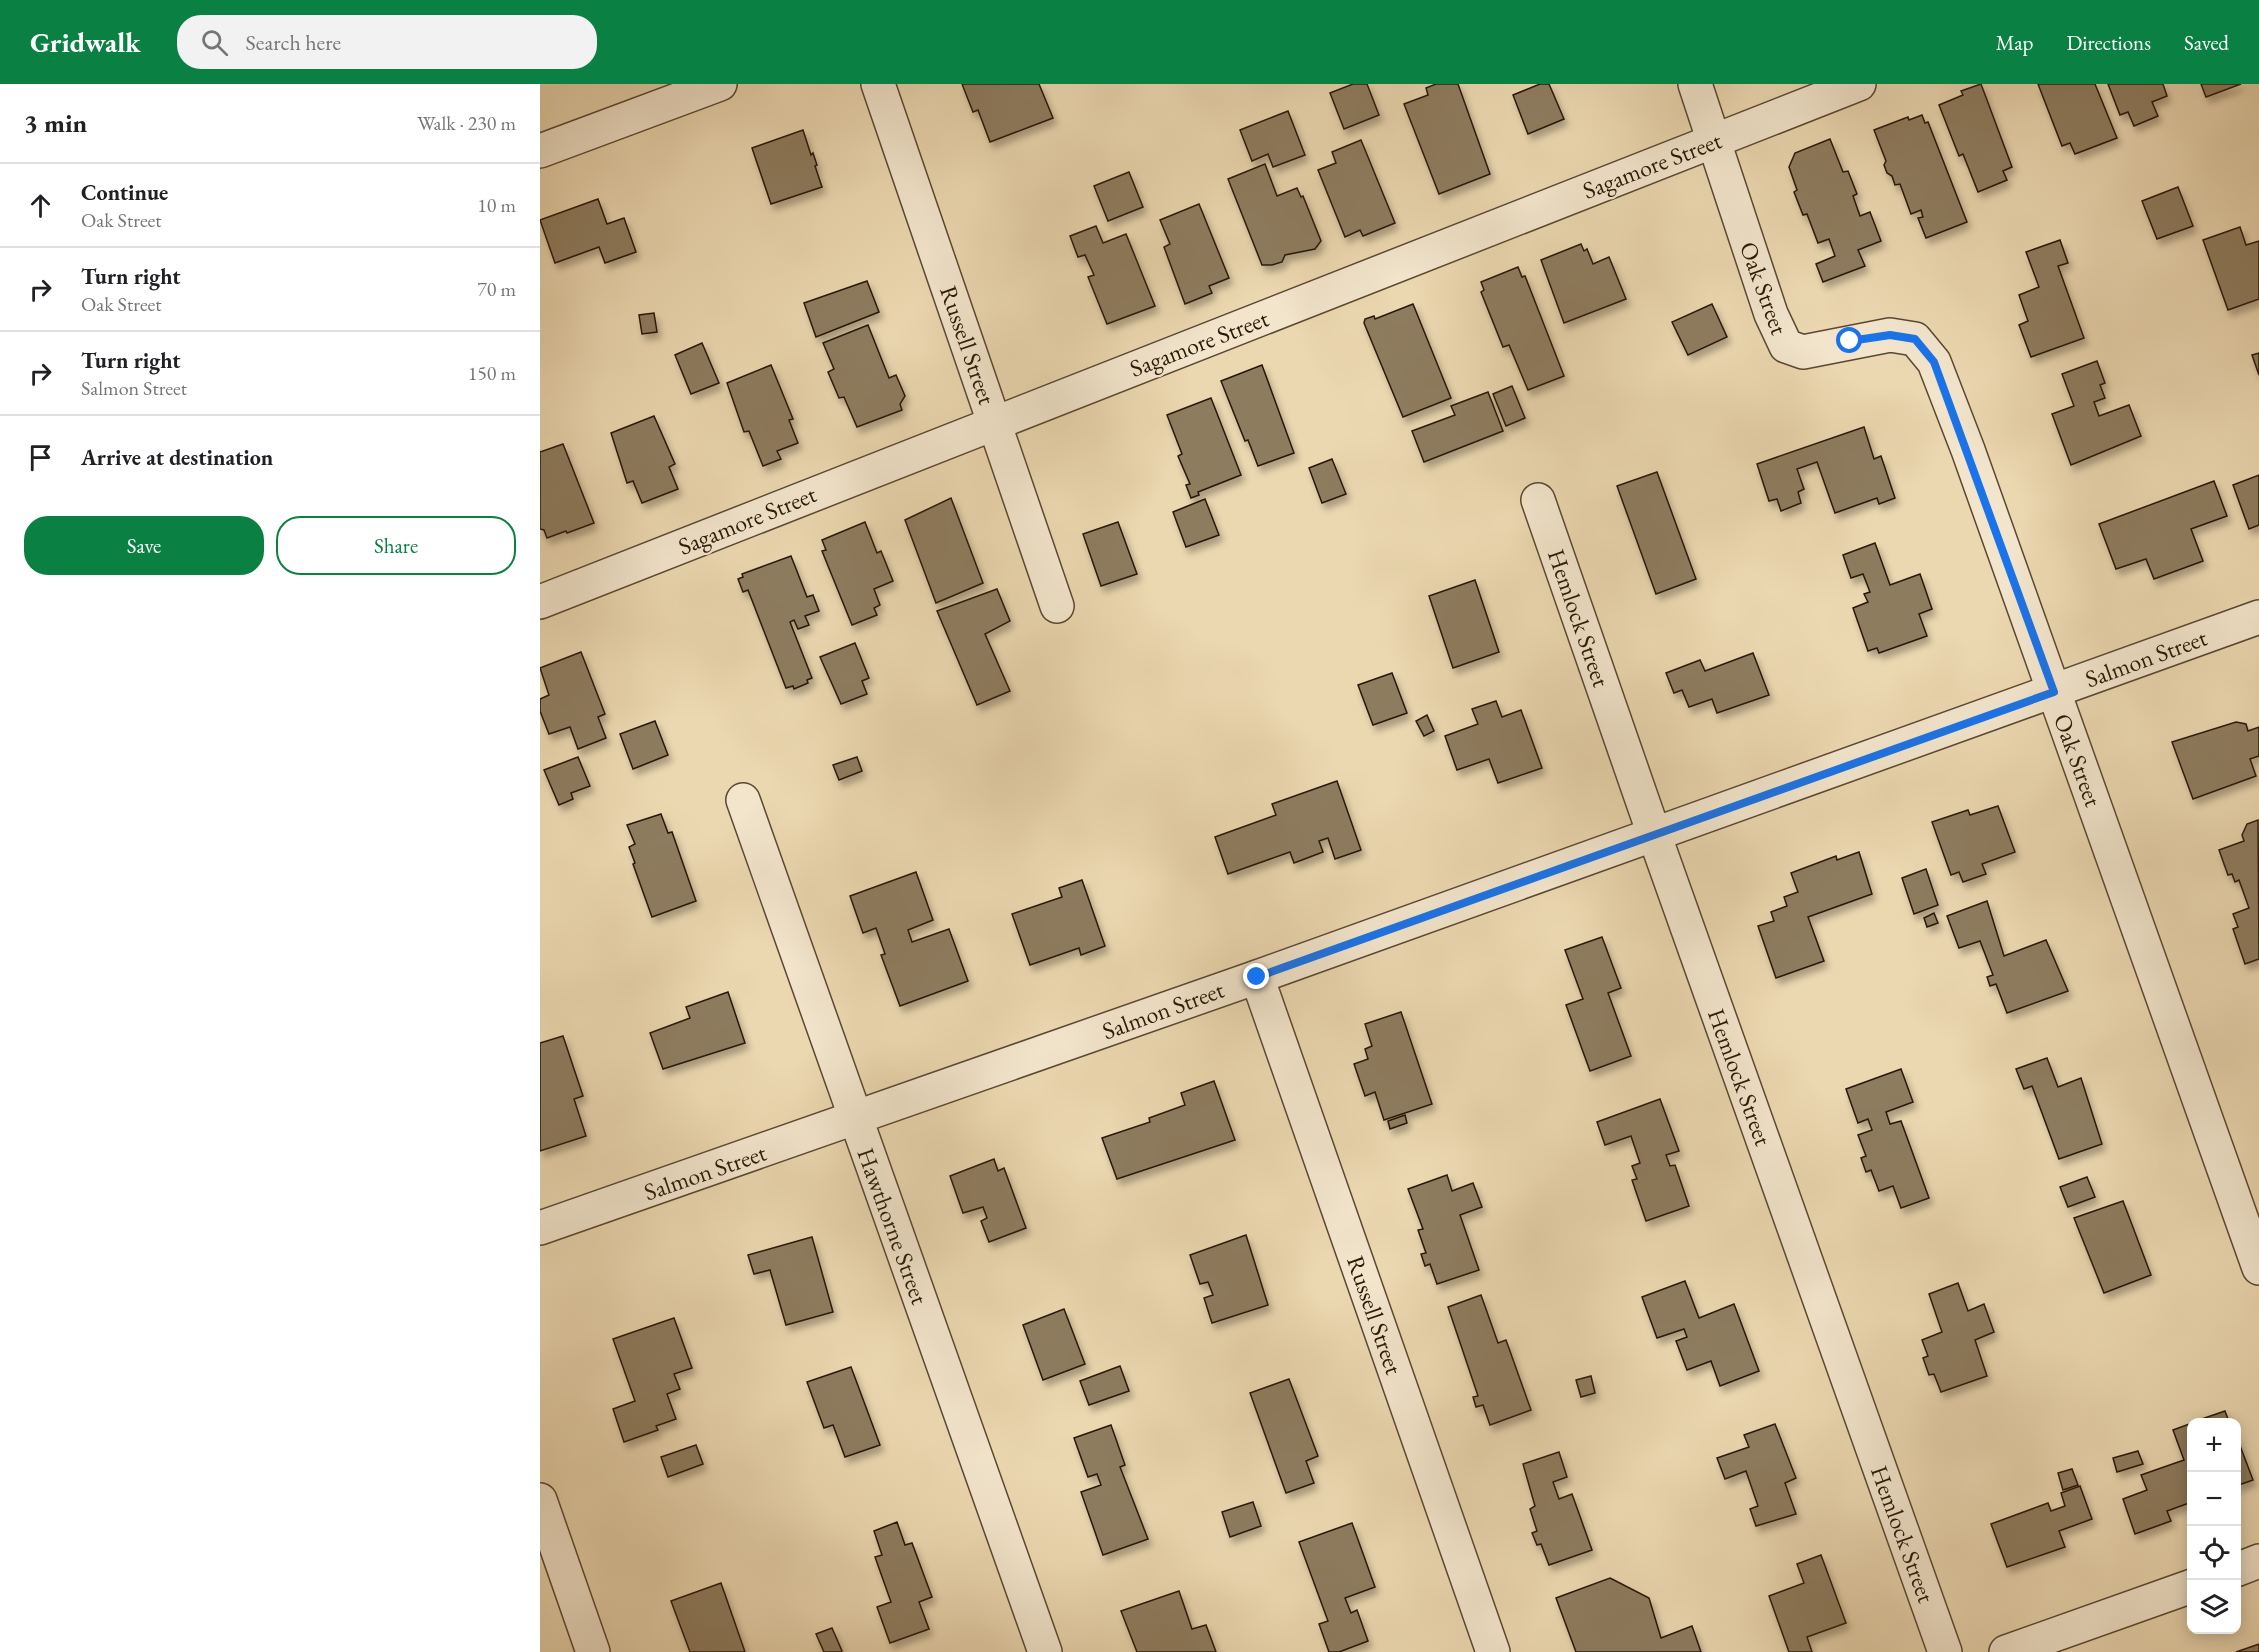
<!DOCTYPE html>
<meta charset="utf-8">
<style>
body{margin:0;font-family:"EB Garamond",serif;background:#f2f2f2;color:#202124}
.controls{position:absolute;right:18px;bottom:18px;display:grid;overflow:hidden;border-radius:12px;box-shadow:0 3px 15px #0003}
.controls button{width:54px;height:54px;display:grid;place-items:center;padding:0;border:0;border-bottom:2px solid #e0e0e0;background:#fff;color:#202124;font:30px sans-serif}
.stop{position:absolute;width:18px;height:18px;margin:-14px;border:4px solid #1a73e8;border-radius:50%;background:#fff}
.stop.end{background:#1a73e8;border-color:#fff;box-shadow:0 2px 6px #0008}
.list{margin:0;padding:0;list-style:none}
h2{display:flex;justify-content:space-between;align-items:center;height:78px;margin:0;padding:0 24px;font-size:26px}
h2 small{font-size:20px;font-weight:400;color:#757577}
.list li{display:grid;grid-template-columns:39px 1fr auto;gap:18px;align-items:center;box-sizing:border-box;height:84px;padding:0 24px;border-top:2px solid #e0e0e0}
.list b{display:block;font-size:22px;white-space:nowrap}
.list p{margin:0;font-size:20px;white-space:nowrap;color:#757577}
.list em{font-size:20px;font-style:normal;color:#757577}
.actions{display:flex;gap:12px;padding:18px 24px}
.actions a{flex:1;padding:14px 0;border:2px solid #0b8043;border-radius:24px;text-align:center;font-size:21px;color:#0b8043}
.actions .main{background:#0b8043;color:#fff}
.icon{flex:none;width:33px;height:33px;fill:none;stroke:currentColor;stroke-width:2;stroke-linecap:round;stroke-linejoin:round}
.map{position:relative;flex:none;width:1719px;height:1568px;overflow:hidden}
header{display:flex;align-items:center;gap:36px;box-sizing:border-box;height:84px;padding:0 30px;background:#0b8043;color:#fff}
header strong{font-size:28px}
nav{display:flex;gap:33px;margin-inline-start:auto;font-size:21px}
.search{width:420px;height:54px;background:#f2f2f2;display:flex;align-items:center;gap:15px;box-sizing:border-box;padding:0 21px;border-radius:24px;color:#757577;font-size:22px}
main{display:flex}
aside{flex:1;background:#fff}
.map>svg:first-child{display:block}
.building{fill:#8e7c5f;stroke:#291908;stroke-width:1.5;filter:url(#shadow)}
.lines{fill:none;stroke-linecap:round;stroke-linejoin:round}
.minor-casing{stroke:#5a4832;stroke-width:36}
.minor{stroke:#f2e5cc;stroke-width:33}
.route{stroke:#1a73e8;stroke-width:8}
.labels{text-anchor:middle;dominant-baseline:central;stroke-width:4.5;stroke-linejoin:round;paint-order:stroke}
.street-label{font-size:24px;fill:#291908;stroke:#f2e5cc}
</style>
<header>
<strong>Gridwalk</strong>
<div class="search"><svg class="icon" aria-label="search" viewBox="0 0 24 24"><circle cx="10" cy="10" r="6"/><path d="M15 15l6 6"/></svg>Search here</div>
<nav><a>Map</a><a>Directions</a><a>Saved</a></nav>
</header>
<main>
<aside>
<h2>3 min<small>Walk · 230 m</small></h2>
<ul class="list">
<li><svg class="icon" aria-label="ahead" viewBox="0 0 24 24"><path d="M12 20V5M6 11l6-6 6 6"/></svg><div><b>Continue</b><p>Oak Street</p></div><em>10 m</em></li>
<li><svg class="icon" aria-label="right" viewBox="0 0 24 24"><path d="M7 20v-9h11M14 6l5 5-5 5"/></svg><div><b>Turn right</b><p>Oak Street</p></div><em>70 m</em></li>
<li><svg class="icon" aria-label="right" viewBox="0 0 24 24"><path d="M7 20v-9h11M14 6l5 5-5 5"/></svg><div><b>Turn right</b><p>Salmon Street</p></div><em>150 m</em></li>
<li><svg class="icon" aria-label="arrive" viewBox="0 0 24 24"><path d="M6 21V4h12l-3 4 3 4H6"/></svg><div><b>Arrive at destination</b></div></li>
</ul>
<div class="actions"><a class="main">Save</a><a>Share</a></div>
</aside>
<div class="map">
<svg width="1719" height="1568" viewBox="0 0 1719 1568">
<defs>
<filter id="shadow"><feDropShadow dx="3.5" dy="6" stdDeviation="3" flood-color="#0004"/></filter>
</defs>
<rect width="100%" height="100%" fill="#ebd7b0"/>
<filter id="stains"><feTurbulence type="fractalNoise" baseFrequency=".00333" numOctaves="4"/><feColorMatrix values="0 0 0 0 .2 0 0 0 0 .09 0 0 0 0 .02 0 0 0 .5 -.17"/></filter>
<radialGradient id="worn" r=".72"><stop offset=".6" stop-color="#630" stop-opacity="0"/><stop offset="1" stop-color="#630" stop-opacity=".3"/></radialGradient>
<g class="building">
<polygon points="422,0 499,0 513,34 450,58 438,26 433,28"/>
<polygon points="813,0 827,0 839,31 804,45 790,9"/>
<polygon points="896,0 918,0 950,90 899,110 864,20 888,11 886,4"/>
<polygon points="1000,0 1009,0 1024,35 988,50 973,11"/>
<polygon points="1441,0 1472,83 1463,87 1467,96 1438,108 1423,70 1419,72 1399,21 1423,11 1421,7"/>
<polygon points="1498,0 1555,0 1577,54 1535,70 1530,59 1522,62"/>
<polygon points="1568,0 1623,0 1627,12 1612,18 1618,32 1594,42 1588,28 1580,31"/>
<polygon points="1661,0 1701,0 1666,13"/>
<polygon points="748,27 765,71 733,83 728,70 712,77 700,46"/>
<polygon points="1382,31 1385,39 1388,38 1427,138 1386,154 1378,134 1383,133 1381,126 1371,130 1360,100 1355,101 1352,92 1347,89 1344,81 1346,77 1334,46 1368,33 1369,36"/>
<polygon points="263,46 271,71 273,69 277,81 275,82 282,103 231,120 212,64"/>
<polygon points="1290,55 1303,88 1308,87 1317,110 1313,112 1320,132 1330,128 1341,157 1318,166 1325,182 1283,198 1276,180 1295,172 1289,155 1278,159 1267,130 1263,131 1254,108 1257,106 1249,83 1255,69"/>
<polygon points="821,56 855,139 823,152 820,146 805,153 778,86 796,79 792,68"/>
<polygon points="725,80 737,112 757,104 761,113 763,112 781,157 775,165 745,171 742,178 732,181 722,181 688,95"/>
<polygon points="589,88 603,123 568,137 554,102"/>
<polygon points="1638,103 1653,142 1617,155 1602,117"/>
<polygon points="58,115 67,140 84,134 96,168 65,179 59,163 15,179 0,136"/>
<polygon points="659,120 689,194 669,202 672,209 645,220 624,163 630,160 620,136"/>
<polygon points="556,142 563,159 586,150 615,222 567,240 548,193 554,191 545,171 538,173 530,152"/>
<polygon points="1700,143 1706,161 1719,157 1719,215 1688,226 1663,156"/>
<polygon points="1520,156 1528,179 1518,182 1544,254 1491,273 1479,241 1488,237 1479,211 1499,203 1486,168"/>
<polygon points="1041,160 1044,167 1047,165 1053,180 1069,173 1086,215 1024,239 1001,176"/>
<polygon points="978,183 982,193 985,192 1024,292 988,306 969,261 963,263 941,208 944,206 941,198"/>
<polygon points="327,197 339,228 276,253 264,219"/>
<polygon points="873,220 911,314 863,333 824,239 825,235 834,232 835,235"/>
<polygon points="1172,220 1187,253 1148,271 1132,238"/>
<polygon points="114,229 117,248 102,250 99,231"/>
<polygon points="328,241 349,294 356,291 365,312 360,320 362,326 317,343 304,313 299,314 288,288 294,285 283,259"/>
<polygon points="162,259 179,299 151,310 135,271"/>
<polygon points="1719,269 1719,291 1712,271"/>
<polygon points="1557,277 1565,299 1560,301 1565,314 1554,318 1559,332 1589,321 1601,352 1531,381 1512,330 1534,322 1522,290"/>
<polygon points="231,281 253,335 249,336 258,359 237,367 241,375 223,382 209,347 204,348 187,299"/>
<polygon points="722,281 754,369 718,382 708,356 705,357 681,297"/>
<polygon points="972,302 985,334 966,342 953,310"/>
<polygon points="948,308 963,347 884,378 872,347 915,331 911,322"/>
<polygon points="671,314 701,391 658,408 659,411 651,414 646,401 650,400 638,372 642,370 627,331"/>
<polygon points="114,332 135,380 129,383 138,405 102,419 93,397 87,399 71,349"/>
<polygon points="1324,343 1334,375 1341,372 1355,414 1339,420 1337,414 1295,429 1277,378 1257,385 1264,405 1258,408 1261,419 1241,427 1237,415 1229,417 1217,380"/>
<polygon points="23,360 54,439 27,449 26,447 7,454 4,446 0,445 0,368"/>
<polygon points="792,375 806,410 782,419 769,384"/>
<polygon points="1117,388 1156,495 1116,510 1077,402"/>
<polygon points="1719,391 1719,441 1709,445 1693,401"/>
<polygon points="1674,397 1687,432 1651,445 1663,477 1614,495 1606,475 1576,485 1559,440"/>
<polygon points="411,414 443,499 396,519 365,436"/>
<polygon points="665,415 679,451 646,463 633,428"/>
<polygon points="325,438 337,469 341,467 353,497 334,505 340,521 334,524 337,531 312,541 282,467 286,466 282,456"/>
<polygon points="578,438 597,490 561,502 543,450"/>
<polygon points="1335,459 1350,501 1380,490 1392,525 1379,530 1387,552 1339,569 1337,564 1328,567 1313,524 1328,518 1324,510 1330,508 1323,490 1311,494 1303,471"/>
<polygon points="251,472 267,513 273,511 279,527 265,532 269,541 258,545 254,536 250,538 272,594 267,596 268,599 254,605 253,602 246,604 208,506 203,508 198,495 203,493 202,490"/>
<polygon points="935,496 959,568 913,584 889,512"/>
<polygon points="457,505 470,537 445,550 470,607 437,621 397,527"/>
<polygon points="315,559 329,594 322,597 327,610 301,620 280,573"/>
<polygon points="41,568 65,630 58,633 66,654 38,665 30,643 9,650 0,627 0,615 9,611 0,584"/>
<polygon points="1213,569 1229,611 1177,629 1172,615 1149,623 1142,606 1134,609 1126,589 1160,576 1165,587"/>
<polygon points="852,589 867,629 833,641 818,601"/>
<polygon points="956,617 962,633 981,626 1002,684 958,699 949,675 917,686 905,652 938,640 932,625"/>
<polygon points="887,631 894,647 884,652 876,637"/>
<polygon points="115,637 128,671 93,685 80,650"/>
<polygon points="1696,638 1706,640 1708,647 1719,643 1719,672 1710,675 1716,692 1653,715 1632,658"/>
<polygon points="38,673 50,702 31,709 33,715 19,721 4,686"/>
<polygon points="317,673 322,687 299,696 293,681"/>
<polygon points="797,697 821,766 795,775 788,754 779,757 783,768 754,779 750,768 688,790 675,753 736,731 732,720"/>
<polygon points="1458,722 1475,768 1442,780 1446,790 1423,798 1419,788 1411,791 1392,738 1428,726 1430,731"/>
<polygon points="121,730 128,749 132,748 156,817 112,833 93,780 95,779 89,763 95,760 87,741"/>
<polygon points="1718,736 1719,875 1705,880 1693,845 1698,843 1693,830 1709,824 1699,796 1695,798 1692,790 1688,791 1679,766 1704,757 1702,751 1707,740"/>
<polygon points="1319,768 1332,810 1268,833 1284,877 1236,894 1218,842 1234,837 1231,828 1247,822 1244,813 1258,808 1251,789 1296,772 1297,776"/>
<polygon points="1386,785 1398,821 1374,830 1362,794"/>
<polygon points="376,788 393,836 368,846 372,858 409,845 428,897 360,922 341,871 345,870 336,844 323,849 310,812"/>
<polygon points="542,796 565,862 541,871 539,864 490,881 472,830 522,813 519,804"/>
<polygon points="1447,817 1464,872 1506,856 1528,907 1467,929 1456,900 1450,902 1447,893 1453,891 1440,857 1419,864 1407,832"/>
<polygon points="1394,829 1398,839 1387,843 1384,834"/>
<polygon points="1062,853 1081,904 1068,909 1091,972 1050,987 1026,921 1043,915 1025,866"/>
<polygon points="188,908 205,959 123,985 110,949 150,934 146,923"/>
<polygon points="861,928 892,1020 844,1036 835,1008 825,1012 814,980 828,975 825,965 832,962 825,940"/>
<polygon points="23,952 43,1012 34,1015 46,1052 0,1067 0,959"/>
<polygon points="1507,974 1518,1003 1541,994 1562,1060 1519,1075 1492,1002 1484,1005 1476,985"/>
<polygon points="1361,985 1373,1018 1346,1028 1350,1040 1361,1037 1389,1114 1361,1124 1353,1102 1339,1107 1331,1086 1326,1088 1321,1074 1326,1072 1318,1051 1332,1046 1328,1035 1318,1039 1306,1005"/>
<polygon points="674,997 695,1056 577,1095 562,1054 610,1038 609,1034 645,1021 641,1009"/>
<polygon points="1120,1015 1139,1067 1126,1071 1130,1082 1135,1081 1149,1122 1106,1137 1092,1096 1097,1095 1092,1082 1100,1079 1091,1052 1065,1061 1057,1038"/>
<polygon points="865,1031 867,1039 850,1045 848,1037"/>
<polygon points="454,1075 458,1087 464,1084 486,1144 449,1158 441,1137 447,1134 443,1123 423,1129 410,1092"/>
<polygon points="907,1091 912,1107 933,1099 942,1123 920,1131 939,1186 897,1200 890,1180 885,1182 881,1170 886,1169 878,1146 883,1145 868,1105"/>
<polygon points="1547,1093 1555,1113 1528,1123 1520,1103"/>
<polygon points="1583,1117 1611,1191 1564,1209 1534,1134"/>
<polygon points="706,1151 728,1221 672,1239 664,1214 673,1211 668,1198 660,1200 650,1171"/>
<polygon points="272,1153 293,1228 246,1241 230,1186 214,1190 208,1171"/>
<polygon points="1145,1197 1159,1234 1194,1220 1219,1287 1180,1302 1171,1277 1147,1286 1136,1257 1147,1253 1144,1245 1117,1254 1102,1213"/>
<polygon points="1418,1199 1428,1227 1444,1220 1454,1248 1435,1256 1447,1292 1401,1308 1394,1290 1389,1291 1383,1274 1388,1272 1382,1256 1402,1248 1389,1210"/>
<polygon points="941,1211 958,1259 966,1256 991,1326 950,1341 943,1321 936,1323 933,1313 938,1312 908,1223"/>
<polygon points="524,1225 545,1280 503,1296 483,1241"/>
<polygon points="134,1234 152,1284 134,1290 140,1305 127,1310 136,1335 116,1342 118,1346 84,1358 73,1325 95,1317 73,1255"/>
<polygon points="580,1282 589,1307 549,1321 540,1297"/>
<polygon points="311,1283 340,1361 305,1373 293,1341 284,1344 267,1298"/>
<polygon points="1051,1292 1055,1309 1041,1313 1036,1296"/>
<polygon points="749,1295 778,1372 766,1377 774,1399 746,1409 710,1309"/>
<polygon points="1685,1327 1689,1338 1653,1338"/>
<polygon points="1652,1339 1652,1418 1627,1427 1631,1437 1595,1450 1583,1415 1607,1406 1601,1391 1644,1376 1633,1346"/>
<polygon points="1235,1340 1256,1394 1245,1399 1256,1430 1216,1442 1210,1425 1218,1422 1206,1387 1185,1395 1177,1374 1209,1363 1204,1351"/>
<polygon points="571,1341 585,1381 580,1383 608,1455 563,1471 541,1408 561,1401 557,1390 548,1393 534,1354"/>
<polygon points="1696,1351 1713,1396 1696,1402"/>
<polygon points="156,1361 163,1380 128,1393 121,1373"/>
<polygon points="1598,1367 1603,1380 1577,1388 1573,1374"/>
<polygon points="1019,1368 1027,1393 1013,1398 1019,1415 1032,1410 1052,1466 1009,1481 1001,1460 997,1461 992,1449 997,1447 990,1425 995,1422 983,1380"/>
<polygon points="1532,1385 1538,1401 1523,1406 1518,1389"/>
<polygon points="1540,1402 1552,1435 1519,1447 1525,1463 1467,1483 1451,1440 1508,1419 1511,1427 1525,1422 1521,1409"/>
<polygon points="713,1418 721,1442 690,1453 682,1428"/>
<polygon points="357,1438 365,1461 372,1459 392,1513 379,1518 389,1545 350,1559 337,1523 351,1518 335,1473 342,1471 334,1447"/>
<polygon points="812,1439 835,1503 805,1514 811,1529 817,1526 828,1557 799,1568 789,1568 779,1540 788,1537 759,1458"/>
<polygon points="1281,1471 1306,1539 1267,1553 1272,1568 1249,1568 1229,1512 1264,1499 1257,1480"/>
<polygon points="1070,1494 1109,1514 1121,1554 1152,1542 1161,1568 1036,1568 1016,1514"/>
<polygon points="181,1499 205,1568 150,1568 131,1517"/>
<polygon points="639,1507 652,1545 666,1541 676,1568 597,1568 581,1527"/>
<polygon points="292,1544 302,1567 300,1568 284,1568 276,1550"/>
<polygon points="1719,1560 1719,1568 1696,1568"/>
</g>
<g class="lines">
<defs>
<g id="minor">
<polyline points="338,0 517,522"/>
<polyline points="1155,0 1231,230 1246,262 1263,268 1350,251 1375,255 1394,278 1428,366 1719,1184"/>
<polyline points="0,67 180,0"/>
<polyline points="998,416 1114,750 1405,1568"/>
<polyline points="0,518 1319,0"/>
<polyline points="203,716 505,1568"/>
<polyline points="717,893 953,1568"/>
<polyline points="0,1144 717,893 1719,533"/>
<polyline points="0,1416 53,1568"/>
<polyline points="1696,1486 1719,1477"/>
<polyline points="1466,1568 1652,1502"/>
</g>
</defs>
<use href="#minor" class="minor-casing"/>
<use href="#minor" class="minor"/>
</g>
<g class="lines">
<polyline class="route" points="717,893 1514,608 1394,278 1375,255 1350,251 1310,257"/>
</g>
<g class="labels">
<g class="street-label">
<text transform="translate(1112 81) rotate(-21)">Sagamore Street</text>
<text transform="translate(1224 204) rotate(70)">Oak Street</text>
<text transform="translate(659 259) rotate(-21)">Sagamore Street</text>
<text transform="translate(428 261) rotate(71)">Russell Street</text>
<text transform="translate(207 436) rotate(-22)">Sagamore Street</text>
<text transform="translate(1039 534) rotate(71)">Hemlock Street</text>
<text transform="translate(1606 574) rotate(-20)">Salmon Street</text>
<text transform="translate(1538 676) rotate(70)">Oak Street</text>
<text transform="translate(623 926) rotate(-20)">Salmon Street</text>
<text transform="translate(1200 993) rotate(70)">Hemlock Street</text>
<text transform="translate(165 1088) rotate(-19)">Salmon Street</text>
<text transform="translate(353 1142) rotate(70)">Hawthorne Street</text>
<text transform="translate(835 1231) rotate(71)">Russell Street</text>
<text transform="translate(1363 1450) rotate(70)">Hemlock Street</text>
</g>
</g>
<rect width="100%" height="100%" filter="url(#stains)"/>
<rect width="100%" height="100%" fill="url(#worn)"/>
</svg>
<div class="controls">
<button>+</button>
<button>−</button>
<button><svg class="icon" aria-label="locate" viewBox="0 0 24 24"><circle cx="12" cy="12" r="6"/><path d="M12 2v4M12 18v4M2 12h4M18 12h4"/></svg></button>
<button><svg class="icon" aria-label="layers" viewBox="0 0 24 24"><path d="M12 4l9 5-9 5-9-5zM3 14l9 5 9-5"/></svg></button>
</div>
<div class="stop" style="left:1310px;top:257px"></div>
<div class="stop end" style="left:717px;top:893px"></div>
</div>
</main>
